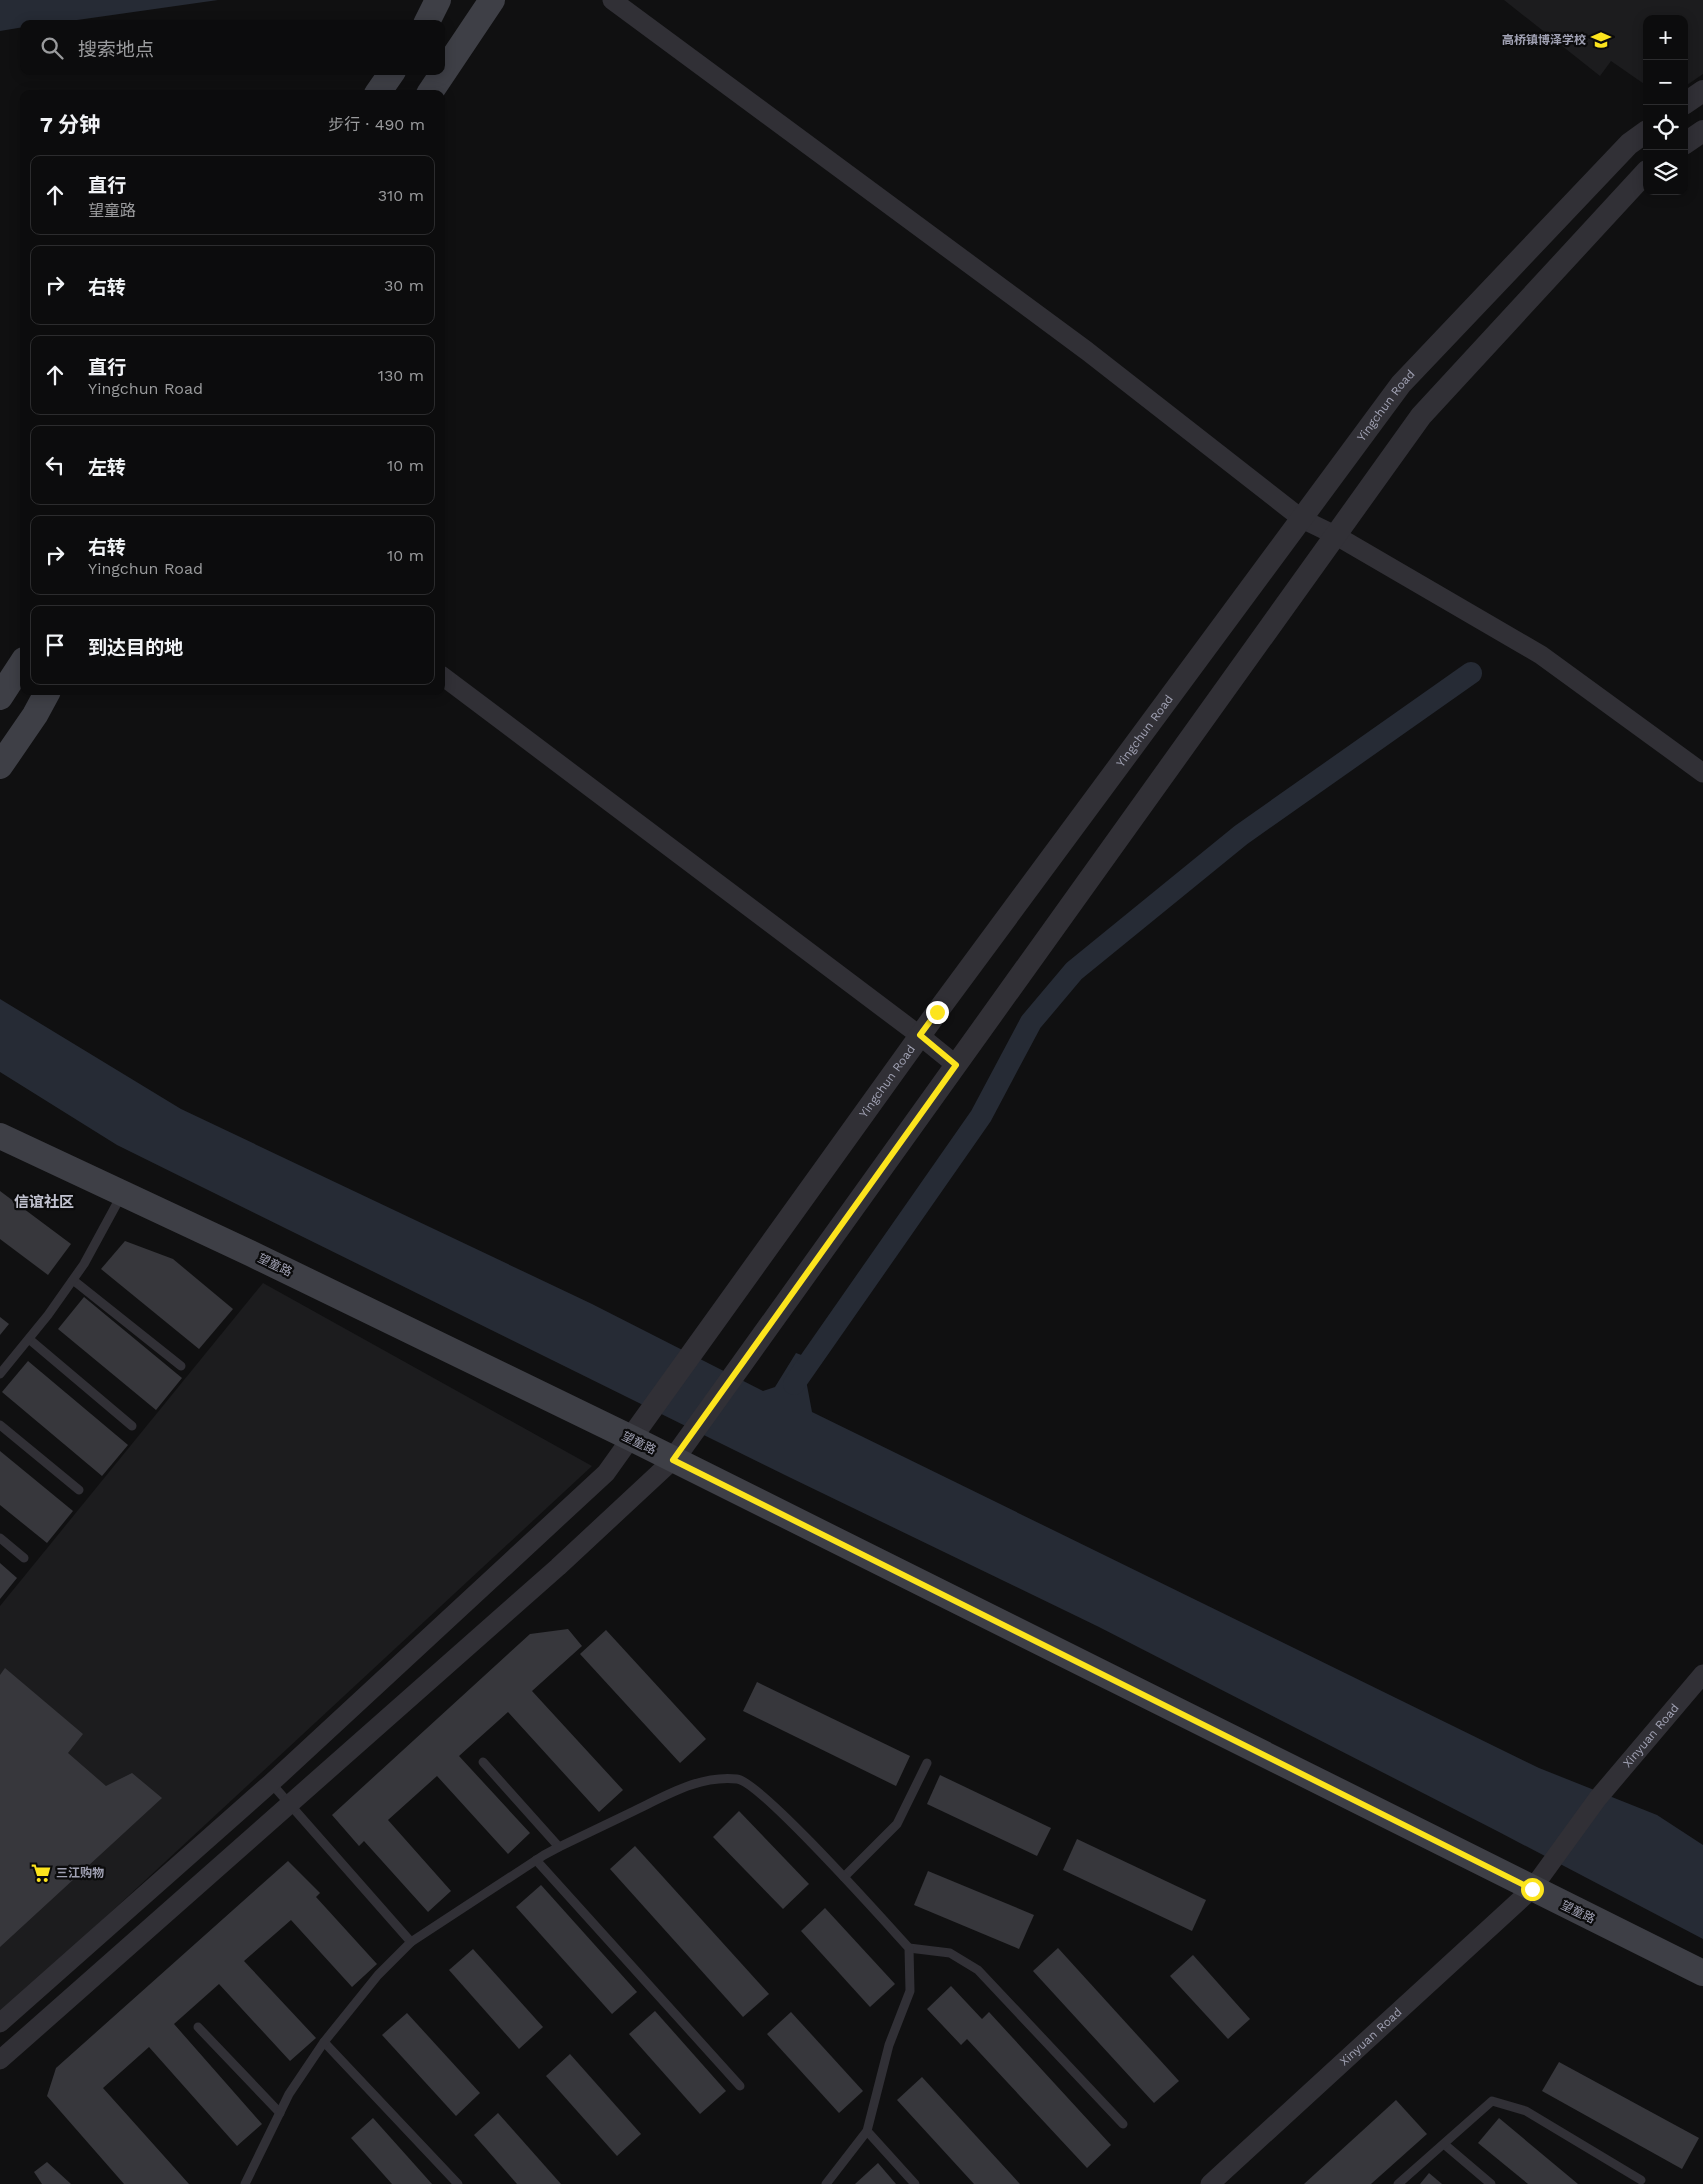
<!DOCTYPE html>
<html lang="zh">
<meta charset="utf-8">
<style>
body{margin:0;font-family:"Work Sans","Noto Sans SC",sans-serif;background:#151516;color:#f1f3f6}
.controls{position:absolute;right:15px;top:15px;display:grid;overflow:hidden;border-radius:10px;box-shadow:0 2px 12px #0003}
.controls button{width:45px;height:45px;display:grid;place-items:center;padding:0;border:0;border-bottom:1px solid #2c2c2e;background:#0c0c0d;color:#f1f3f6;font:25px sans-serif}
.stop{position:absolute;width:15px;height:15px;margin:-11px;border:4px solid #fce41d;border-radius:50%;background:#fff}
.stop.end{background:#fce41d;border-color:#fff;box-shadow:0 1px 5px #0008}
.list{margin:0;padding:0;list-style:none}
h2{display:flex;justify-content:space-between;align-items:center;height:65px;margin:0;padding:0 20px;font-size:21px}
h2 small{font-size:16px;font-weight:400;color:#9a9b9d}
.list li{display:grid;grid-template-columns:32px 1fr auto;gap:15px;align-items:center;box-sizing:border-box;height:80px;margin:0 10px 10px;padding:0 10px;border:1px solid #2c2c2e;border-radius:10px}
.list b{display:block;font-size:19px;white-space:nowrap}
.list p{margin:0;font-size:16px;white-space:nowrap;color:#9a9b9d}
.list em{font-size:16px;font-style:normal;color:#9a9b9d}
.icon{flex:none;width:28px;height:28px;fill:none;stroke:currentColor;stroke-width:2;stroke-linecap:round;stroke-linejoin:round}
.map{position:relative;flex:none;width:1703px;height:2184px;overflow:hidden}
.search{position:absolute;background:#0c0c0d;box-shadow:0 2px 12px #0003;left:20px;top:20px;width:425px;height:55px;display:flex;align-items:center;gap:12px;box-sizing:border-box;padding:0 18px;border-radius:10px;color:#9a9b9d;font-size:19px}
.panel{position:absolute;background:#0c0c0d;box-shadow:0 2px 12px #0003;left:20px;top:90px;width:425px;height:605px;border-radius:10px}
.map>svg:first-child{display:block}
.built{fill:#1c1c1e}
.water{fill:#262b35}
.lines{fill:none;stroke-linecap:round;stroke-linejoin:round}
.canal{stroke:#262b35;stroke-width:22}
.building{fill:#37373c}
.service{stroke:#313036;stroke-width:9}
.minor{stroke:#313036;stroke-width:19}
.tertiary{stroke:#313036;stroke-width:22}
.secondary{stroke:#3e3f46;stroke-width:26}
.route{stroke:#fce41d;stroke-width:6}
.labels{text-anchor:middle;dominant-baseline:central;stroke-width:4.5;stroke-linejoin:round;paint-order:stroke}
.poi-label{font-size:12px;font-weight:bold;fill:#a0a1b3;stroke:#0b0b0c;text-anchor:end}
.street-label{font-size:12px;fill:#a0a1b3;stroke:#0b0b0c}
.quarter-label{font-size:15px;font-weight:bold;fill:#c1c2cf;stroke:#0b0b0c}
</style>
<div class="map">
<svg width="1703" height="2184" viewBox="0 0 1703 2184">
<rect width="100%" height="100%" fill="#101011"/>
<g class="built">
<polygon points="1504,0 1703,0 1703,74 1684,87 1684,19 1647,19 1647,86 1611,61 1600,76"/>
<polygon points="263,1283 592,1466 0,2015 0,1606"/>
</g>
<g class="water">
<polygon points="0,0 218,0 49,24 24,24 24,27 0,31"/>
<polygon points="0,999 181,1109 592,1304 763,1391 775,1387 796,1353 820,1362 806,1380 812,1412 1539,1768 1657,1815 1703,1845 1703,1939 1499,1832 1099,1627 789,1477 117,1145 0,1072"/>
</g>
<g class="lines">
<polyline class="canal" points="794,1384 981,1116 1031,1022 1074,971 1241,835 1471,673"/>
</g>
<g class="building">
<polygon points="0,1191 71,1244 48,1275 0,1239"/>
<polygon points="125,1241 173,1259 233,1309 199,1349 101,1269"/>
<polygon points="84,1297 182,1378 156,1410 58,1329"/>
<polygon points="0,1317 9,1324 0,1335"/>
<polygon points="28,1361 128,1445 102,1476 2,1392"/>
<polygon points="0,1451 73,1511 47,1543 0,1505"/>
<polygon points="0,1563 17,1578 0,1599"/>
<polygon points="568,1629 582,1646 532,1691 623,1790 599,1812 508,1712 459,1756 530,1833 508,1854 437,1776 388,1820 451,1891 428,1912 364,1841 359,1846 332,1815 530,1634"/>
<polygon points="606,1630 706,1739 680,1763 580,1654"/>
<polygon points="5,1668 83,1734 68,1753 106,1786 132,1773 162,1798 0,1947 0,1675"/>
<polygon points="757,1682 910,1756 896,1786 743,1711"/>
<polygon points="940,1775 1051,1828 1037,1856 927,1804"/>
<polygon points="739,1811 809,1884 783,1909 713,1837"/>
<polygon points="1077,1839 1206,1900 1192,1931 1063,1870"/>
<polygon points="635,1846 769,1994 743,2017 610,1869"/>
<polygon points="288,1861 320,1893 316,1897 377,1964 352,1987 291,1920 244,1961 316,2038 290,2061 219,1984 174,2024 262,2124 237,2146 149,2047 103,2088 189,2184 124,2184 47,2096 56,2068"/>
<polygon points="928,1871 1034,1915 1019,1949 914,1905"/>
<polygon points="541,1885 637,1992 612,2014 516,1907"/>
<polygon points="825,1908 895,1984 870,2007 801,1931"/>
<polygon points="1058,1948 1179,2081 1154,2103 1033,1971"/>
<polygon points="473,1949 543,2027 519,2049 449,1970"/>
<polygon points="1193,1955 1250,2019 1228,2039 1170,1976"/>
<polygon points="951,1986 982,2019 989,2012 1111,2145 1087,2168 967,2039 961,2045 927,2009"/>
<polygon points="655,2011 726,2091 700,2114 629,2034"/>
<polygon points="791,2012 863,2091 839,2113 767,2034"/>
<polygon points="407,2013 480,2093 456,2116 382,2035"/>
<polygon points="570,2054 641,2134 617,2156 546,2076"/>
<polygon points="1559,2062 1699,2138 1682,2169 1542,2091"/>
<polygon points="922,2077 1020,2184 974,2184 897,2100"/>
<polygon points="1396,2100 1427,2134 1371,2184 1304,2184"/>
<polygon points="498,2113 561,2184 517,2184 474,2135"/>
<polygon points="373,2118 432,2184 392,2184 351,2138"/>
<polygon points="1499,2118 1578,2184 1528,2184 1478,2143"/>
<polygon points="47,2162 71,2184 42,2184 34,2172"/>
<polygon points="878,2163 896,2184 855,2184"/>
<polygon points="1429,2173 1442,2184 1420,2184"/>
</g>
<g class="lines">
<g class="service">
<polyline points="73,1280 181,1366"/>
<polyline points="29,1339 132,1426"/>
<polyline points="0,1374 48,1315 84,1264 121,1196"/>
<polyline points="0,1425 79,1490"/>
<polyline points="0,1538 24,1558"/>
<polyline points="483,1762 559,1847"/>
<polyline points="271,1783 411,1942"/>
<polyline points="536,1860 740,2086"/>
<polyline points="844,1877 897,1824 927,1763"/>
<polyline points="909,1948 950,1953 978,1970 1123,2124"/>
<polyline points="198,2027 280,2113"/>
<polyline points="324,2042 458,2184"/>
<polyline points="867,2131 915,2184"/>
<polyline points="1444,2144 1491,2184"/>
<path d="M245,2184L289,2094L324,2042L378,1975L411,1942L544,1855L559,1847C584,1835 609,1823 634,1811C667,1795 700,1775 737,1779C760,1781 886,1923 909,1948L910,1991L889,2045L867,2131L826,2184"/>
<polyline points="1398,2184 1492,2101 1526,2111 1641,2180"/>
</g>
<g class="minor">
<polyline points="612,0 1087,351 1302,519 1335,535 1541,655 1703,773"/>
<polyline points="441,675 919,1035 956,1065"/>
<polyline points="0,2023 271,1783 606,1473 631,1438"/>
<polyline points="0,2060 558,1567 673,1460"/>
<path id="s1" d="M1210,2184L1532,1889L1598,1798L1703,1674"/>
</g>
<g class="tertiary">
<polyline points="1684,104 1703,91"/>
<polyline points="1684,144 1703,131"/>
<path id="s2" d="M631,1438L937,1012L1401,384L1629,144L1647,131"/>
<polyline points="673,1460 1421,416 1647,171"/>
</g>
<g class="secondary">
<polyline points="426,24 438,0"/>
<polyline points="377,94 393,71"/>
<polyline points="429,94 492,0"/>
<polyline points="0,697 24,660"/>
<polyline points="0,766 35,715 48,691"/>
<polyline points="0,1136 252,1254 631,1438 1703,1973"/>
</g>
</g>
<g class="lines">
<polyline class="route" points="937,1012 920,1035 956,1065 673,1460 1532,1889"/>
</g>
<defs>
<symbol id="school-bare" viewBox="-9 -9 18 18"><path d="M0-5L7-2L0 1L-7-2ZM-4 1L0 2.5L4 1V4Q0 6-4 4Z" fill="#fce41d" stroke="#0b0b0c" stroke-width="2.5" paint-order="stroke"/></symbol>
<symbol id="supermarket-bare" viewBox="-9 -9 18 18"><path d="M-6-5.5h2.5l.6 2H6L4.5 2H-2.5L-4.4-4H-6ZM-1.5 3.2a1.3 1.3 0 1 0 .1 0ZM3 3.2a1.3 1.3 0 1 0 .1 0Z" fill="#fce41d" stroke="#0b0b0c" stroke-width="2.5" paint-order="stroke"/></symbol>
</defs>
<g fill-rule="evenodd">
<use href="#school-bare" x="1587" y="26" width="28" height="28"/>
<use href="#supermarket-bare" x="27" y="1859" width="28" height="28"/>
</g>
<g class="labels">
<g class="poi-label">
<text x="1586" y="40">高桥镇博泽学校</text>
<text x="56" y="1873" text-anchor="start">三江购物</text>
</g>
<g class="street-label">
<text stroke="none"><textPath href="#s2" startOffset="1279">Yingchun Road</textPath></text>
<text stroke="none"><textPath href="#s2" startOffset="874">Yingchun Road</textPath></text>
<text stroke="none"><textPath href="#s2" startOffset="439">Yingchun Road</textPath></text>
<text transform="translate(275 1265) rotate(26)">望童路</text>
<text transform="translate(639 1443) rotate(26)">望童路</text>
<text stroke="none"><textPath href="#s1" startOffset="631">Xinyuan Road</textPath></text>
<text transform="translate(1578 1912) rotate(26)">望童路</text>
<text stroke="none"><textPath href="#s1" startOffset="218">Xinyuan Road</textPath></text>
</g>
<g class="quarter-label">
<text x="44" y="1202">信谊社区</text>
</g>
</g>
</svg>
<div class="controls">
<button>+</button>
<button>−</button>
<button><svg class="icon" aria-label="locate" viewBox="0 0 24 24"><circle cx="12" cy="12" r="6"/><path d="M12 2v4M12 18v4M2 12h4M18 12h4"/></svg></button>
<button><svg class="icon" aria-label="layers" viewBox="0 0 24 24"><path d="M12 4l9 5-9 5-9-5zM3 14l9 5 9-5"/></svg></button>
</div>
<div class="stop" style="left:1532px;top:1889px"></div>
<div class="stop end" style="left:937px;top:1012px"></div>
<div class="search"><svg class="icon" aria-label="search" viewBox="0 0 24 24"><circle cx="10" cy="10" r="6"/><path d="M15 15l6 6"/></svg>搜索地点</div>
<section class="panel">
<h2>7 分钟<small>步行 · 490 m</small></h2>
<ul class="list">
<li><svg class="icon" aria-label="ahead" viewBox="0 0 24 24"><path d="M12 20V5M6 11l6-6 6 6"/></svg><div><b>直行</b><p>望童路</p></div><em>310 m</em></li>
<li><svg class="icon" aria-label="right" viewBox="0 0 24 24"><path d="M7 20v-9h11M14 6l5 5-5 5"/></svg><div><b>右转</b></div><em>30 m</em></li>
<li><svg class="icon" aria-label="ahead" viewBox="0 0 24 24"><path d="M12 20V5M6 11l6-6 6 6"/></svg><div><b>直行</b><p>Yingchun Road</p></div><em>130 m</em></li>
<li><svg class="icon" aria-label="left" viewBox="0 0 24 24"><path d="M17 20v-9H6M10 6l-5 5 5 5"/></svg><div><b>左转</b></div><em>10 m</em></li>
<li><svg class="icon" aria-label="right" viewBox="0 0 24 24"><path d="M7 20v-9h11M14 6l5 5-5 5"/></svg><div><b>右转</b><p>Yingchun Road</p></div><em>10 m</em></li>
<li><svg class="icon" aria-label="arrive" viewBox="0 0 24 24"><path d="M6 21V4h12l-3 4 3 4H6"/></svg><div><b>到达目的地</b></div></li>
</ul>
</section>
</div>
